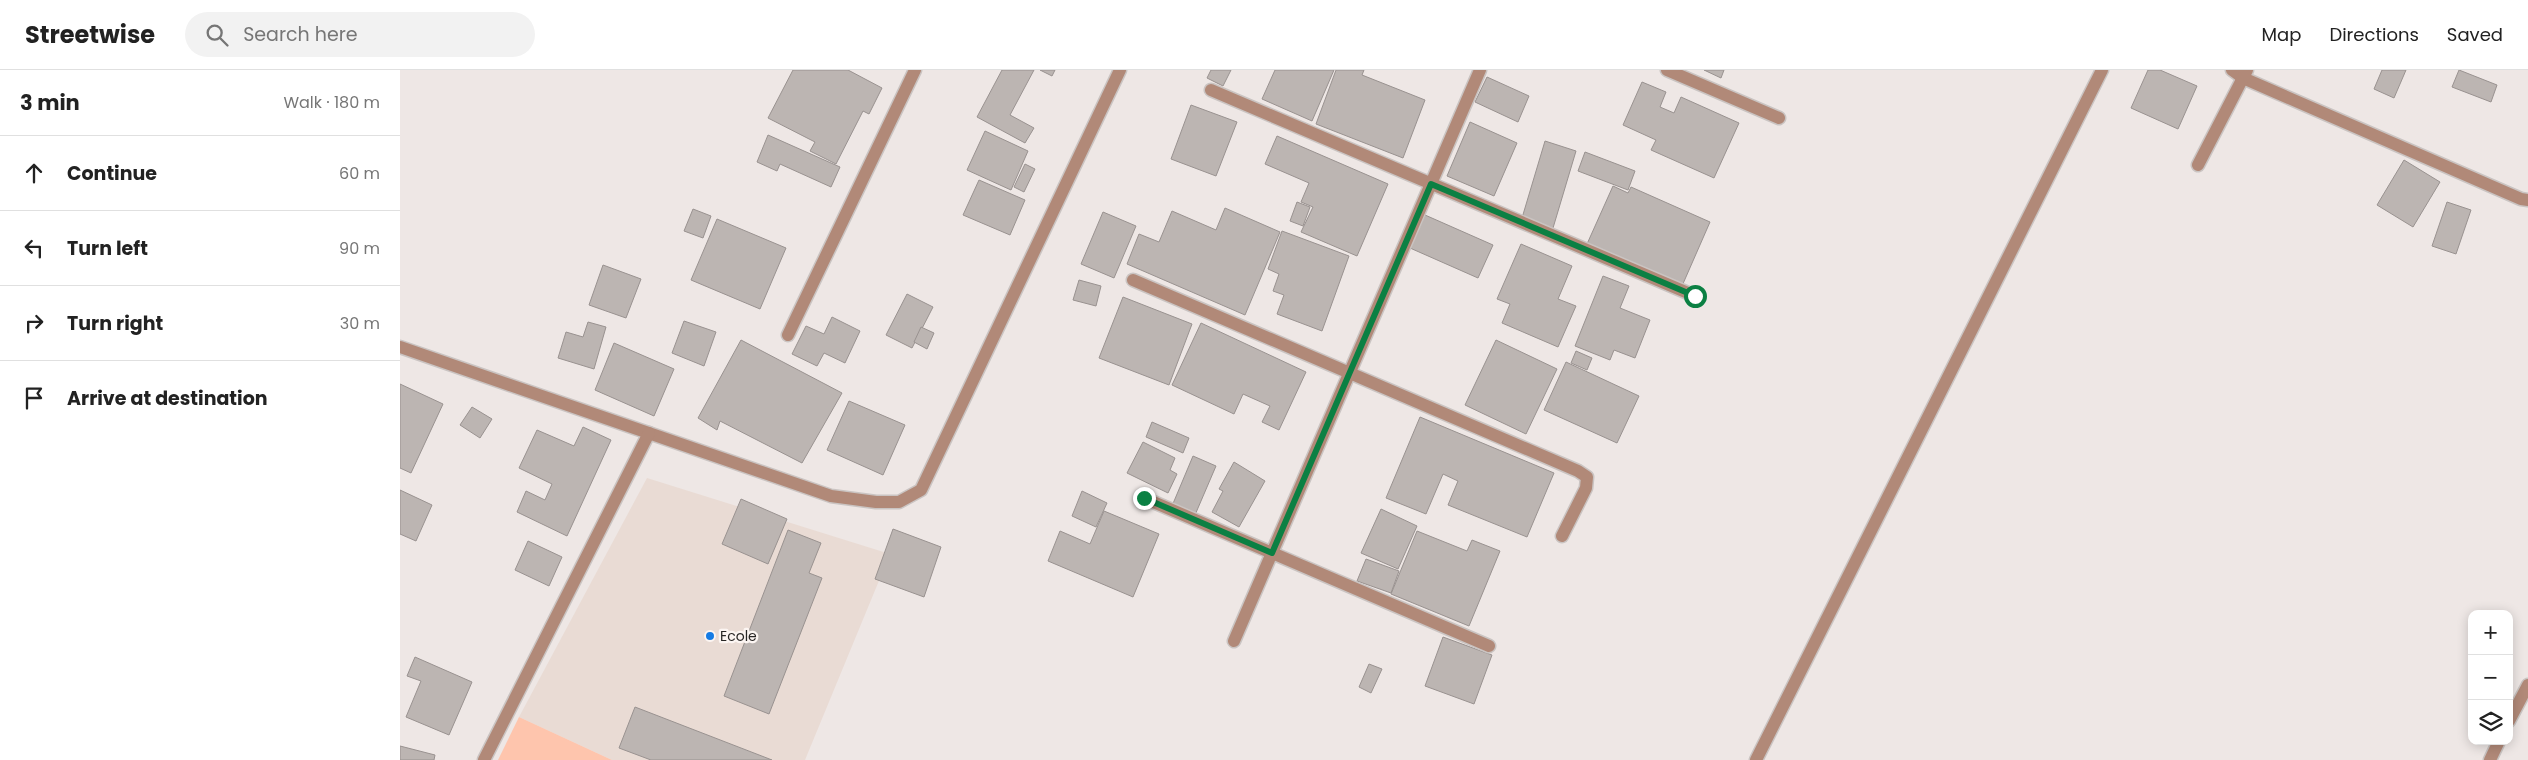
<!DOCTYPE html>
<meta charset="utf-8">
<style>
body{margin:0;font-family:Poppins,sans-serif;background:#f2f2f2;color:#222}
.controls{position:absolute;right:15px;bottom:15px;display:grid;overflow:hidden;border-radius:10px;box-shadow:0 2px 12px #0003}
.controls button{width:45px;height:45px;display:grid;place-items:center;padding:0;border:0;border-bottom:1px solid #e0e0e0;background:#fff;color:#222;font:25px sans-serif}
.stop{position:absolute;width:15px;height:15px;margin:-11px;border:4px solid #0b8043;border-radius:50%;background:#fff}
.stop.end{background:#0b8043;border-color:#fff;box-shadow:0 1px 5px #0008}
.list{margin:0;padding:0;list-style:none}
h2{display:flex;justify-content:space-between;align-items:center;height:65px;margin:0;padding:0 20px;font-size:21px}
h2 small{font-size:16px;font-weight:400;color:#767676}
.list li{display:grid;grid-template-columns:32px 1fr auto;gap:15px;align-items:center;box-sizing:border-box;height:75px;padding:0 20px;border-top:1px solid #e0e0e0}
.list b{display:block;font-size:19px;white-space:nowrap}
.list em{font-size:16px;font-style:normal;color:#767676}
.icon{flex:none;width:28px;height:28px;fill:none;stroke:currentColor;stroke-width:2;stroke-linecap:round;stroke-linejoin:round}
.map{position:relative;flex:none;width:2128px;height:690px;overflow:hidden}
header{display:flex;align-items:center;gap:30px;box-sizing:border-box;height:70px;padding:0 25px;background:#fff;border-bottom:1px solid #e0e0e0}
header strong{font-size:24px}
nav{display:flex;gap:28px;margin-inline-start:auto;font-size:18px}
.search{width:350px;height:45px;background:#f2f2f2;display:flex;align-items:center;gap:12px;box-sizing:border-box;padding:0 18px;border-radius:28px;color:#767676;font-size:19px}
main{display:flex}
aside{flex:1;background:#fff}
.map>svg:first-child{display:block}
.built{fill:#e9dbd4}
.green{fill:#fec5ad}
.building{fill:#bcb5b2;stroke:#999290}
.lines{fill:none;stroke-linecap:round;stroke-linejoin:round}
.minor-casing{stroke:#cac4c2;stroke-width:15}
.minor{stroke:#b18978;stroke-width:12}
.route{stroke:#0b8043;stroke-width:6}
.poi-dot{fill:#157be4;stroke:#fcf5f2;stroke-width:2}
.labels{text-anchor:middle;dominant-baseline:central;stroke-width:4.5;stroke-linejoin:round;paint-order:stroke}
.poi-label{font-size:14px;fill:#272524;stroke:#fcf5f2;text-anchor:start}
</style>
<header>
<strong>Streetwise</strong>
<div class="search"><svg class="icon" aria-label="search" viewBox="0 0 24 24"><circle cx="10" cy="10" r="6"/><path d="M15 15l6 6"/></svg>Search here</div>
<nav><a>Map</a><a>Directions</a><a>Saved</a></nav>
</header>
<main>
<aside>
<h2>3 min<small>Walk · 180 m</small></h2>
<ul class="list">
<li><svg class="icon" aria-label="ahead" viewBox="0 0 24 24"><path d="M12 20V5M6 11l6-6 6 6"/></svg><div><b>Continue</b></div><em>60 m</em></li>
<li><svg class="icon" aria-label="left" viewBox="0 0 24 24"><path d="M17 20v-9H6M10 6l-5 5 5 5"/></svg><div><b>Turn left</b></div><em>90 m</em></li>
<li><svg class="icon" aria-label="right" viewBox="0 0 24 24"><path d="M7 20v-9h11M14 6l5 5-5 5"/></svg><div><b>Turn right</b></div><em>30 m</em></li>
<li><svg class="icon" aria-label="arrive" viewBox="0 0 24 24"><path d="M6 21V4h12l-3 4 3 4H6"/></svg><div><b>Arrive at destination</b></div></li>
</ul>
</aside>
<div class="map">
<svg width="2128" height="690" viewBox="0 0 2128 690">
<rect width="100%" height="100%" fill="#eee7e5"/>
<polygon class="built" points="247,408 490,484 405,690 212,690 119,647"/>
<polygon class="green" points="119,647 212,690 98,690"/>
<g class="building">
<polygon points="393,0 448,0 482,18 469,44 463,41 436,94 410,81 415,72 368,48"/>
<polygon points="602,0 634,0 610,45 634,58 625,73 577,47"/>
<polygon points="640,0 655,0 652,6"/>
<polygon points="811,0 831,0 823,16 807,8"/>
<polygon points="875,0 934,0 912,51 862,29"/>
<polygon points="936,0 964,0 962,5 1025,30 1003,88 916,54"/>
<polygon points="1304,0 1324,0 1321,8"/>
<polygon points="1748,0 1760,0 1797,16 1778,59 1731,38"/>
<polygon points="1982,0 2006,0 1994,28 1974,19"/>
<polygon points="2059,0 2097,15 2091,32 2052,17"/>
<polygon points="1087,7 1129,26 1118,52 1075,32"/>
<polygon points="1242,12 1266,22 1260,37 1274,43 1281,27 1339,53 1314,108 1251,80 1256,70 1223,55"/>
<polygon points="791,35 837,52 816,106 771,89"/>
<polygon points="1070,52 1117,73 1094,126 1047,106"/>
<polygon points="585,61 628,81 611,120 567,100"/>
<polygon points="368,65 440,97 431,117 380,94 377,101 357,92"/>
<polygon points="877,66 988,114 957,186 901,162 913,137 901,132 909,113 865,94"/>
<polygon points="1145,71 1176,81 1153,158 1122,148"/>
<polygon points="1185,82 1235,101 1228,120 1178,101"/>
<polygon points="2004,90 2040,112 2013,157 1977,135"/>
<polygon points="625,94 635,99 624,122 614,117"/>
<polygon points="579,110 625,130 610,165 563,145"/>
<polygon points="1213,116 1228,123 1231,117 1310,152 1282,216 1187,174"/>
<polygon points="897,132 910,137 903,156 890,151"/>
<polygon points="2047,132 2071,140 2056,184 2032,176"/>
<polygon points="825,138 880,162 845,245 727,194 739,164 759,172 772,141 816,160"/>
<polygon points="293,139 311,146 303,168 284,161"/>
<polygon points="703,142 736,156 714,208 681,194"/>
<polygon points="1025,145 1093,175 1078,208 1010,178"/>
<polygon points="317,149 386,178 360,239 291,210"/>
<polygon points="882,161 949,186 922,261 877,244 884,225 873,221 879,204 868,199"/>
<polygon points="1121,174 1172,196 1158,229 1176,236 1158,277 1102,253 1110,234 1097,229"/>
<polygon points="203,195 241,209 226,248 189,235"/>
<polygon points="1203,206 1229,216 1220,238 1250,250 1235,288 1214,280 1210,290 1175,276"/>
<polygon points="679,210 701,216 696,236 673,230"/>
<polygon points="507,224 533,237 512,278 486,265"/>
<polygon points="723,227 792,254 769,315 699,288"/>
<polygon points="432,247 460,261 445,293 424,283 417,296 392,284 406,256 424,264"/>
<polygon points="284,251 316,262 304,296 272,283"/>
<polygon points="188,252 206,257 194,299 158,288 166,262 183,267"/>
<polygon points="801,253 906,302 879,360 862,352 870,336 843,324 834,344 772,315"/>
<polygon points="521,257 534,263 527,279 514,272"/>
<polygon points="341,270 442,323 402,393 320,351 317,360 298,348"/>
<polygon points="1096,270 1157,299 1126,364 1065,335"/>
<polygon points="214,273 274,299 254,346 195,320"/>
<polygon points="1176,281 1192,288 1187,300 1171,293"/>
<polygon points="1166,292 1239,326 1217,373 1144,340"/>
<polygon points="0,314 43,334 11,403 0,398"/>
<polygon points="449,331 505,355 483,405 427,380"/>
<polygon points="72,337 92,349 80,368 60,355"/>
<polygon points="1020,347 1154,403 1127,467 1048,435 1058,411 1043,404 1026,444 986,428"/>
<polygon points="752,352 789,368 783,383 746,367"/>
<polygon points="183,357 211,370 167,466 117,442 126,421 145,430 152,414 119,398 137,360 174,376"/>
<polygon points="743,372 775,388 770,400 777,404 768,423 727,403"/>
<polygon points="793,386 816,396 795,445 772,436"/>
<polygon points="834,392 865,411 839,457 812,442 823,421 819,419"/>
<polygon points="0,420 32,435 16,471 0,464"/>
<polygon points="682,421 707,433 696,457 672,446"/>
<polygon points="341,429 387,449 368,494 322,474"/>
<polygon points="981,439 1017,456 998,499 961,483"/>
<polygon points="704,441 759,464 733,527 648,491 660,461 690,474"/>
<polygon points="493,459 541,477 524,527 475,509"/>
<polygon points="388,460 421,473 409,503 422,508 369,644 324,626"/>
<polygon points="1017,461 1067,481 1072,470 1100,481 1069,556 991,524"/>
<polygon points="128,471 162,487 149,516 115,500"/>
<polygon points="966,489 999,501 991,523 957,511"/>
<polygon points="1043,567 1092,585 1074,634 1025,616"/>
<polygon points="15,587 72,612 49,665 6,647 21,611 7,606"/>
<polygon points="969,594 982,599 971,623 959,617"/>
<polygon points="235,637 372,690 251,690 219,678"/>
<polygon points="0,676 35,685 34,690 0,690"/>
</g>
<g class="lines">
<defs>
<g id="minor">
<polyline points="1267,0 1379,48"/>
<polyline points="1832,0 1843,8 2121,129 2128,130"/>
<polyline points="811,20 1295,226"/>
<polyline points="1798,95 1847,0"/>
<polyline points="733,210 1178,401 1187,407 1186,418 1162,466"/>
<polyline points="388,265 515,0"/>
<polyline points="0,277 431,426 476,432 499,432 521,420 720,0"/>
<polyline points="744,428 1089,576"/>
<polyline points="834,571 1080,0"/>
<polyline points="2109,651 2128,615"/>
<polyline points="84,690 249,363"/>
<polyline points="1356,690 1702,0"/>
<polyline points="2090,690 2099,671"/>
</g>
</defs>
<use href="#minor" class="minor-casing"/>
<use href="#minor" class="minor"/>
</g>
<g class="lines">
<polyline class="route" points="744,428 872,483 1031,114 1295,226"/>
</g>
<circle class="poi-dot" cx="310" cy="566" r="5"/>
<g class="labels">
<g class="poi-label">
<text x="320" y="566">Ecole</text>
</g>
</g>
</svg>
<div class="controls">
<button>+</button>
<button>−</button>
<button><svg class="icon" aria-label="layers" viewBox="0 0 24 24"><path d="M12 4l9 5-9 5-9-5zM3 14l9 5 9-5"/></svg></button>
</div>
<div class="stop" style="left:1295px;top:226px"></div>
<div class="stop end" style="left:744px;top:428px"></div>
</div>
</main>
